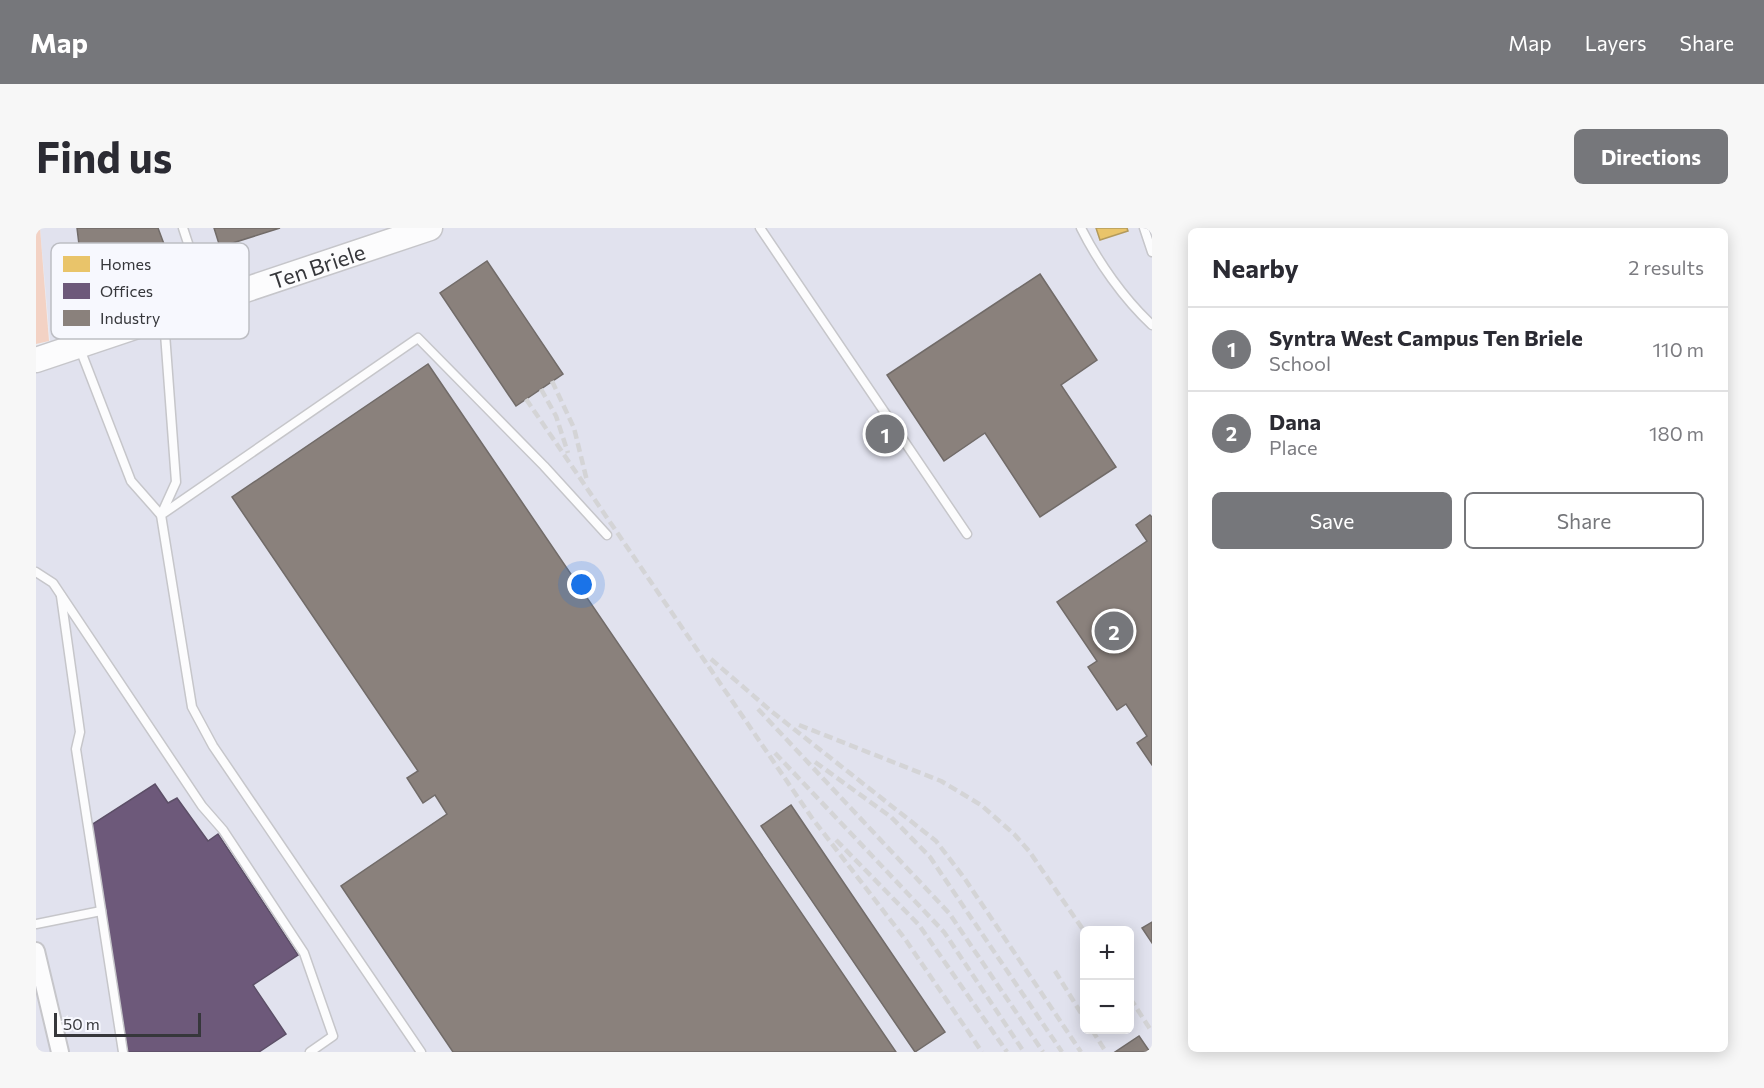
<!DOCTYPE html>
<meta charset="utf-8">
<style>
body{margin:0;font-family:Commissioner,sans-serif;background:#f7f7f7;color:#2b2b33}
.controls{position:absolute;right:18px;bottom:18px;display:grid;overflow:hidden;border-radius:9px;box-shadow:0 3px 15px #0003}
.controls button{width:54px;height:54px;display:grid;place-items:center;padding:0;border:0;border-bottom:2px solid #e1e1e2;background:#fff;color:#2b2b33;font:30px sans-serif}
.scale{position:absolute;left:18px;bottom:15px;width:147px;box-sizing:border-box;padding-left:6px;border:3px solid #36373b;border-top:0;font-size:16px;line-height:21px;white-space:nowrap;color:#36373b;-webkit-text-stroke:4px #f7f8fe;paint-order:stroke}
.you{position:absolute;left:546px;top:357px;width:21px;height:21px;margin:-15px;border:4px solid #fff;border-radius:50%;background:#1a73e8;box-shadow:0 0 0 9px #1a73e833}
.badge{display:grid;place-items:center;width:39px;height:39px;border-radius:50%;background:#76777b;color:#fff;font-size:20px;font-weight:700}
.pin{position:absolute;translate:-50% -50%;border:3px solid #fff;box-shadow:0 2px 6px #0006}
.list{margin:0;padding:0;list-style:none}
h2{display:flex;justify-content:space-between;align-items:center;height:78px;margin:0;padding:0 24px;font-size:26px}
h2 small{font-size:20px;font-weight:400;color:#7c7c81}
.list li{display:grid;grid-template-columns:39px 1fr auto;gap:18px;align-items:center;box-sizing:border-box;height:84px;padding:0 24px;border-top:2px solid #e1e1e2}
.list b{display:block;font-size:22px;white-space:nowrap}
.list p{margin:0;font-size:20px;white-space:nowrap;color:#7c7c81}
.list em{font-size:20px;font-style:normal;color:#7c7c81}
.actions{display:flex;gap:12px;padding:18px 24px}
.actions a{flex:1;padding:14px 0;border:2px solid #76777b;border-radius:9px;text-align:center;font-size:21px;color:#76777b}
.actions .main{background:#76777b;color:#fff}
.map{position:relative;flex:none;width:1116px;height:824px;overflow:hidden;border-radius:9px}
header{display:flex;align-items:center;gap:36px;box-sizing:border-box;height:84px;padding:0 30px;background:#76777b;color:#fff}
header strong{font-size:28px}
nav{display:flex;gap:33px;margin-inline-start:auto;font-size:21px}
.intro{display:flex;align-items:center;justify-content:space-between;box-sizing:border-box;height:144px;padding:0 36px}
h1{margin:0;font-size:42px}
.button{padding:15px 27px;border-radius:9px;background:#76777b;color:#fff;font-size:21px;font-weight:700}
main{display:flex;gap:36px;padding:0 36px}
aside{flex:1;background:#fff;border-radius:9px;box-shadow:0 3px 15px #0003}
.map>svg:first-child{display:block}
.built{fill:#e1e2ee;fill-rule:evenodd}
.green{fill:#f3d2c4}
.homes{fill:#e9c46a;stroke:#b39a5c;stroke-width:1.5}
.offices{fill:#6d597a;stroke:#5c4f67;stroke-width:1.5}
.industry{fill:#8a817c;stroke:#716b68;stroke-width:1.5}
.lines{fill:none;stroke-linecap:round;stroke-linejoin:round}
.lane-casing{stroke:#c6c6ca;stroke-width:11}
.street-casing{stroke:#c6c6ca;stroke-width:20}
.secondary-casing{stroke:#c6c6ca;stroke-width:27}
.lane{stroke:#fcfcfd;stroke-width:8}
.street{stroke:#fcfcfd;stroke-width:16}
.secondary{stroke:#fcfcfd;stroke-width:24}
.rail{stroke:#d4d4d6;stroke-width:4.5;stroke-dasharray:9 4.5;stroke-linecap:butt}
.labels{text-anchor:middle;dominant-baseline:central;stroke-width:6;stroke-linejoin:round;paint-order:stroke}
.street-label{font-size:22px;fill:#36373b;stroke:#f7f8fe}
.key{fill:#f7f8fe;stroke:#bdbec4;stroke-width:1.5}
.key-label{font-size:16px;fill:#36373b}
</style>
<header>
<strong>Map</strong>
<nav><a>Map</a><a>Layers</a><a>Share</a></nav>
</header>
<div class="intro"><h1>Find us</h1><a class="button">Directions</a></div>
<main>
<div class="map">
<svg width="1116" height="824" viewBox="0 0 1116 824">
<rect width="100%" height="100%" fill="#ecedf2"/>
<path class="built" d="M4,0H1116V824H0V145L16,136ZM1048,702H1094V802H1048Z"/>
<polygon class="green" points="0,0 4,0 13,113 0,116"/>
<polygon class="homes" points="1060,0 1091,0 1092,3 1064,12"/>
<polygon class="offices" points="119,556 132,575 141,570 172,613 182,606 262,727 217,757 250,806 223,824 92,824 55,597"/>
<g class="industry">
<polygon points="41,0 122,0 128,16 91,27 98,51 49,66"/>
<polygon points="178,0 244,0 184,19"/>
<polygon points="451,33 527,146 480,178 404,65"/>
<polygon points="1004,46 1061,132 1025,157 1080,239 1004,289 949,205 908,233 851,147"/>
<polygon points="392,136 860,824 417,824 305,658 411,586 399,567 387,575 371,550 382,543 196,269"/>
<polygon points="1114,287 1116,289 1116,537 1101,515 1111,508 1090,476 1081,482 1052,439 1061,433 1021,374 1111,313 1100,297"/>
<polygon points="755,577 909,804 879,824 725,598"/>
<polygon points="1116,694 1116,715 1106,700"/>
<polygon points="1103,808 1114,824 1079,824"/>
</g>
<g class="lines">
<defs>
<g id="lane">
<polyline points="147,0 171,73"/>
<polyline points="724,0 931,306"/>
<path d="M1045,0C1062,34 1088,71 1116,97"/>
<polyline points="1108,0 1116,24"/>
<polyline points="44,121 95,253 125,287 140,254 128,92"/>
<polyline points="0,344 17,355 166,578 187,602 268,725 297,808 274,824"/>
<polyline points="25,368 44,504 40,521 87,824"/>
<polyline points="0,696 65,683"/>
<polyline points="385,824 177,518 156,479 125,287 382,110 508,238 571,307"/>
</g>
<polyline id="street" points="0,723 24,824"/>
<g id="secondary">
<path id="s1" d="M0,132L394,0"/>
</g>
</defs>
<use href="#lane" class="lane-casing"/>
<use href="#street" class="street-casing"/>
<use href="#secondary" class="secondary-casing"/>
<use href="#lane" class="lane"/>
<use href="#street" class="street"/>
<use href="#secondary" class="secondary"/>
<g class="rail">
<polyline points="516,153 538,200 551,253"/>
<polyline points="505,161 520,188 532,225"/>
<polyline points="490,171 776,590 869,711 946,824"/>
<polyline points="675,431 735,483 900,613 929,651 1045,824"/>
<polyline points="722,481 913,685 1007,824"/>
<polyline points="763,497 905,553 945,577 978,606 993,623 1048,703"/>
<polyline points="739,525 908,704 988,824"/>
<polyline points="779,534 855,589 894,629 1026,824"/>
<polyline points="800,612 883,697 971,824"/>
<polyline points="1019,743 1048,790"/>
<polyline points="1094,770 1116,804"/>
<polyline points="1056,802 1070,824"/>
</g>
</g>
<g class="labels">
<g class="street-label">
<text stroke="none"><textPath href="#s1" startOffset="297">Ten Briele</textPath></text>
</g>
</g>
<rect x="15" y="15" width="198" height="96" rx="9" class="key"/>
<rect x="27" y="28" width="27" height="16" fill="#e9c46a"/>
<rect x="27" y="55" width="27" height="16" fill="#6d597a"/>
<rect x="27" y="82" width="27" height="16" fill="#8a817c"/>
<g class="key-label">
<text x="64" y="42">Homes</text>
<text x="64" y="69">Offices</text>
<text x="64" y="96">Industry</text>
</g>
</svg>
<div class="controls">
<button>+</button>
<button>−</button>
</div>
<div class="scale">50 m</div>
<div class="you"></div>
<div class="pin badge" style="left:849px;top:206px">1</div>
<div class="pin badge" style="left:1078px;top:403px">2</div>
</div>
<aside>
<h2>Nearby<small>2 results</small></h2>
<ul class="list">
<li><span class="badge">1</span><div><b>Syntra West Campus Ten Briele</b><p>School</p></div><em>110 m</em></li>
<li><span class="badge">2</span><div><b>Dana</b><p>Place</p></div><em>180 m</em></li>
</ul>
<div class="actions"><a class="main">Save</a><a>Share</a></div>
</aside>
</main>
